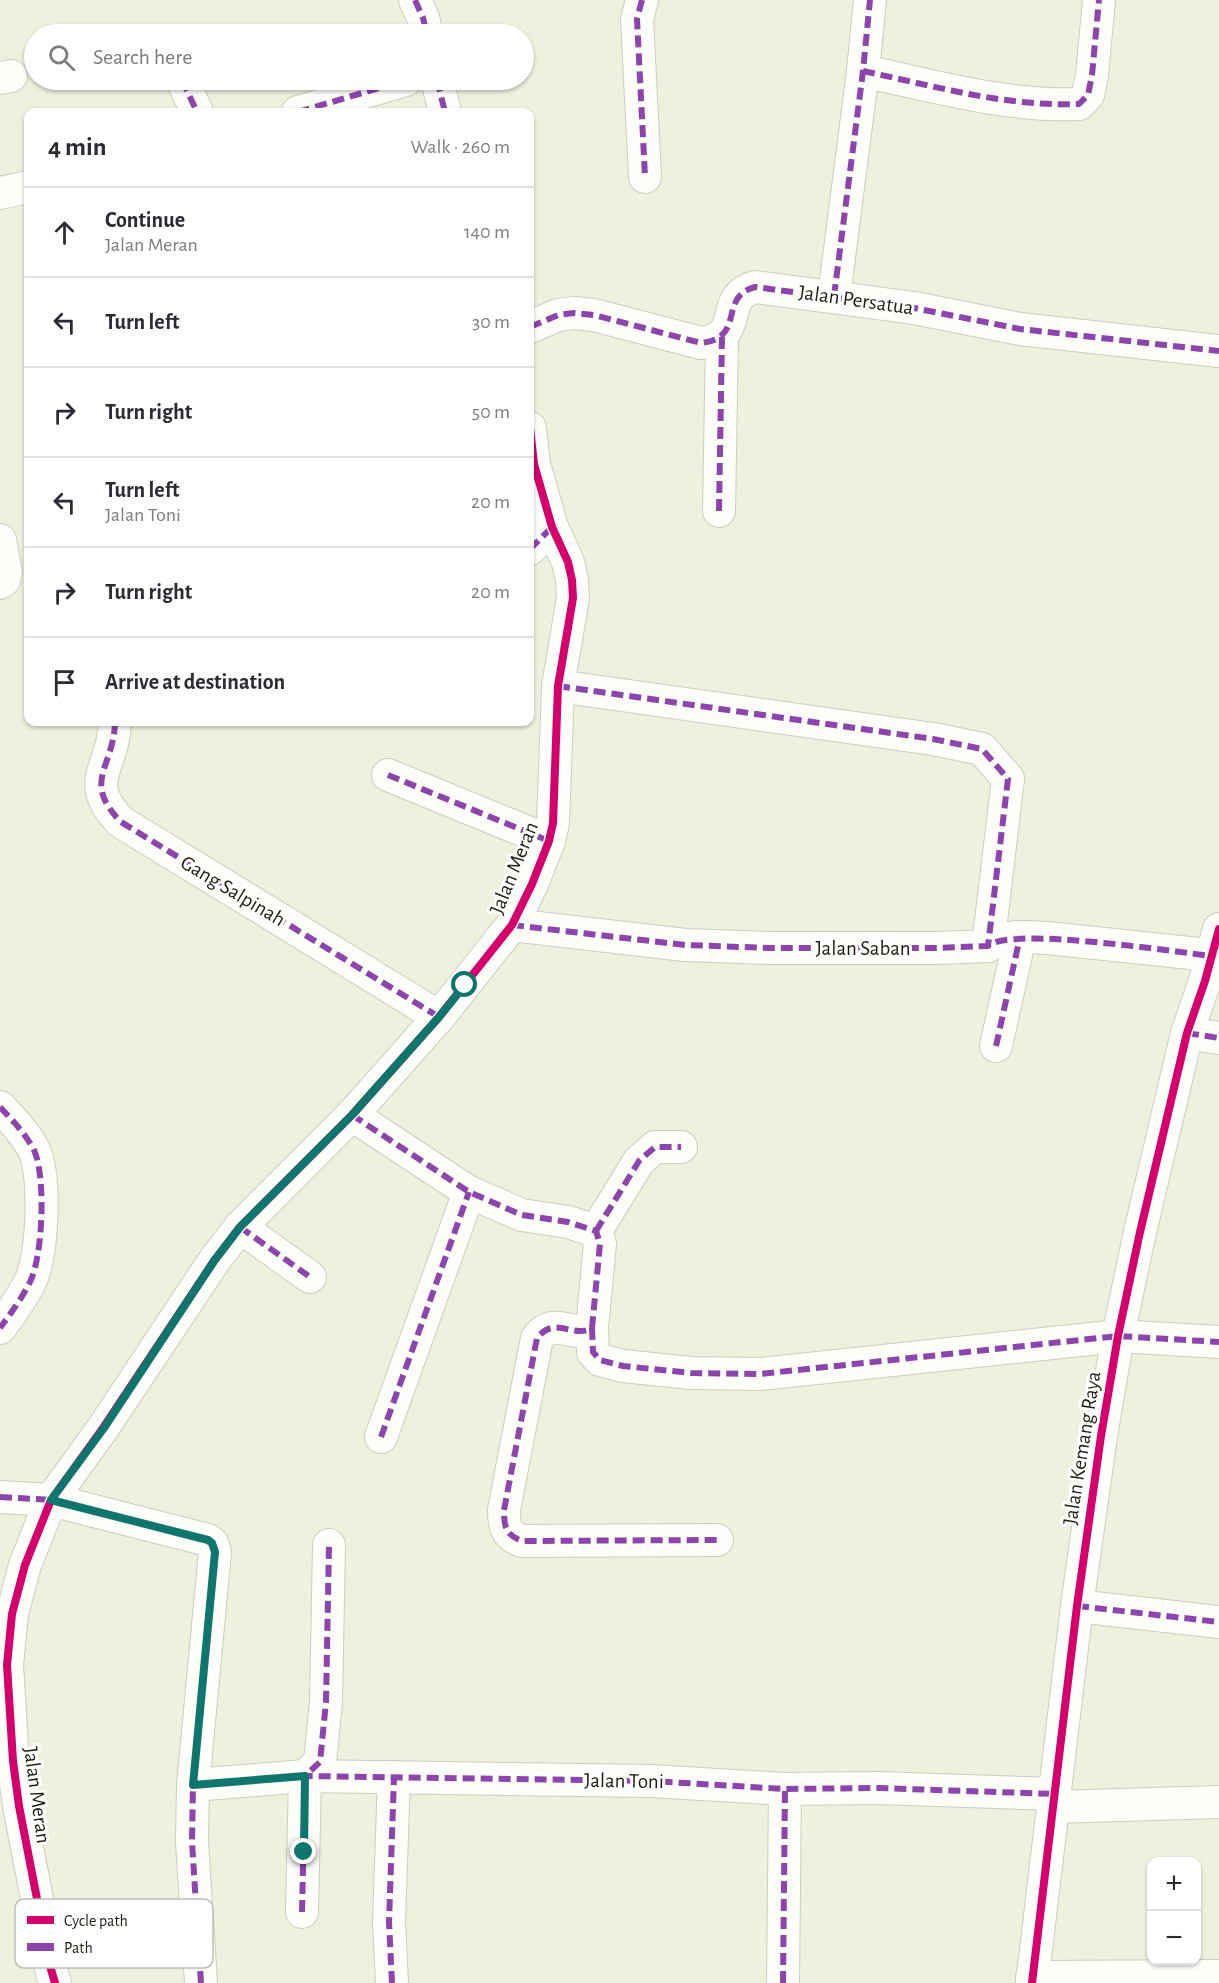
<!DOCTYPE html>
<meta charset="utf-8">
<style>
body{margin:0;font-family:"Alegreya Sans",sans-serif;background:#f2f2f3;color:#2b2b33}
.controls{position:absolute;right:18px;bottom:18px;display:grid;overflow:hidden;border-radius:12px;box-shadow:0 2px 4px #0004}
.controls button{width:54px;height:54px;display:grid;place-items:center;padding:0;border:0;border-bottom:2px solid #e1e1e2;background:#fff;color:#2b2b33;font:30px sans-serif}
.stop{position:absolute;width:18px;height:18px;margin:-14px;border:4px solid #0f766e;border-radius:50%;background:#fff}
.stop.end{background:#0f766e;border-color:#fff;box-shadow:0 2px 6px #0008}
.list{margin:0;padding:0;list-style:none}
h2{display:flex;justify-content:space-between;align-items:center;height:78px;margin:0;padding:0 24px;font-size:26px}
h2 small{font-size:20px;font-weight:400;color:#7c7c81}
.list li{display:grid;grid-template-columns:39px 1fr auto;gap:18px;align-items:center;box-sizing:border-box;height:90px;padding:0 24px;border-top:2px solid #e1e1e2}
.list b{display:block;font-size:22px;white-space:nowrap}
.list p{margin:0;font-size:20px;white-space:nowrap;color:#7c7c81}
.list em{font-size:20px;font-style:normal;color:#7c7c81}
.icon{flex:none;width:33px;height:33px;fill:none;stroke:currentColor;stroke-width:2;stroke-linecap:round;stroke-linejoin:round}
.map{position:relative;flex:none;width:1219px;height:1983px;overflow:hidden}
.search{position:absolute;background:#fff;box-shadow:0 2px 4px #0004;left:24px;top:24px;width:510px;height:66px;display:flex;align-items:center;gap:15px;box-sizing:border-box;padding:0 21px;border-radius:33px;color:#7c7c81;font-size:22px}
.panel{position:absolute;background:#fff;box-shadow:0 2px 4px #0004;left:24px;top:108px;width:510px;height:618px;border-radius:12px}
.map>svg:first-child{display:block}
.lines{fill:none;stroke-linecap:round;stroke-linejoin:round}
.minor-casing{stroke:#cdcdbf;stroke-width:34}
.minor{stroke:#fdfdfa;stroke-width:32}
.quiet{stroke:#8e44ad;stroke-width:6;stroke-dasharray:12 6;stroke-linecap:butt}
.cycleway-casing{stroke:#fff;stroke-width:11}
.cycleway{stroke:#d6006c;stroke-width:8}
.route{stroke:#0f766e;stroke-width:8}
.labels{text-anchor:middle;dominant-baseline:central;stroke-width:6;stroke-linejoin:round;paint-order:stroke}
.street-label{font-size:21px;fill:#1e1e12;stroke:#fff}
.key{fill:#fff;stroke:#bcbcb8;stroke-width:1.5}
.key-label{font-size:16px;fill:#1e1e12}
</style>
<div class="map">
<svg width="1219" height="1983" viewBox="0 0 1219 1983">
<rect width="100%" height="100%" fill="#f0f0df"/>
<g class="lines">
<defs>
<g id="minor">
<polyline points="415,0 423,18 427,34"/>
<polyline points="642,0 637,19 645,177"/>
<path d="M863,71C934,86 1006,107 1079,104L1088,95L1092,75L1099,0"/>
<polyline points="0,78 11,76"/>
<polyline points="182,80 197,112"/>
<polyline points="437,80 445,112"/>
<polyline points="298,112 406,80"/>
<polyline points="0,193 28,187"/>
<polyline points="834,296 863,71 870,0"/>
<path d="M530,327L558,315L574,313L594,315L701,343C747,338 717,297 755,287L914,308L1020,329L1219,351"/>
<polyline points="719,511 722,337"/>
<polyline points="0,540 6,572 4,580 0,583"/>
<polyline points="530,549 552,527"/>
<polyline points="558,686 933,739 982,749 1008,779 988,946"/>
<path d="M115,722C114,768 81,781 121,822L439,1017"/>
<polyline points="388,775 549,841"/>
<path d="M512,925L685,945L771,948H936L988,946C1002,934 1030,937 1048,938L1219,956"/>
<polyline points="1187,1033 1219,1038"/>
<polyline points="996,1046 1020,937"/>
<path d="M0,1107C13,1121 25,1133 34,1150C46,1176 43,1256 30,1282C22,1298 11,1313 0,1328"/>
<path d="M352,1115L469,1192L522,1215L568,1222L596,1231L600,1244L592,1328C573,1339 555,1315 537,1338L504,1510C504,1527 506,1535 522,1541L717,1540"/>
<polyline points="240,1227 310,1277"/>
<polyline points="596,1231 639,1161 655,1147 681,1147"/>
<polyline points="592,1328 593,1352 600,1360 623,1366 691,1373 760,1374 1118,1336 1219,1342"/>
<polyline points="381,1437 469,1192"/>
<polyline points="0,1497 51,1500 208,1540 212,1543 215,1552 193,1785 192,1842 201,1983"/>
<polyline points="1077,1606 1219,1622"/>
<polyline points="193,1785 305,1776 651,1781 785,1789 878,1788 1055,1794"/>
<polyline points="1054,1807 1219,1802"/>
<polyline points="302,1912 305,1776 320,1762 326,1702 329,1545"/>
<polyline points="1032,1977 1219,1976"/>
<polyline points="55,1983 50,1966 19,1806 13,1761 7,1665 12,1614 25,1565 51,1500 103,1428 214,1261 240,1227 352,1115 439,1017 512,925 532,884 549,841 553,823 558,686 573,598 572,580 568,562 552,527 534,464 530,428"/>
<polyline points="392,1983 389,1922 394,1777"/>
<polyline points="783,1983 785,1789"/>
<polyline points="1032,1983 1077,1606 1101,1436 1118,1336 1140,1232 1187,1033 1205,981 1219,929"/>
</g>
</defs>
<use href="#minor" class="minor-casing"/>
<use href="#minor" class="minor"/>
<g class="quiet">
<polyline points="415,0 423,18 427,34"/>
<polyline points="642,0 637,19 645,177"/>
<path d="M863,71C934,86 1006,107 1079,104L1088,95L1092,75L1099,0"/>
<polyline points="182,80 197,112"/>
<polyline points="437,80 445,112"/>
<polyline points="298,112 406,80"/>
<polyline points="834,296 863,71 870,0"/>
<path d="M530,327L558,315L574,313L594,315L701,343C747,338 717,297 755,287L914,308L1020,329L1219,351"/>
<polyline points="719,511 722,337"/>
<polyline points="530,549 552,527"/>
<polyline points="558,686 933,739 982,749 1008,779 988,946"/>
<path d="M115,722C114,768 81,781 121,822L439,1017"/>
<polyline points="388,775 549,841"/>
<path d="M512,925L685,945L771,948H936L988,946C1011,926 1174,952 1212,956"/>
<polyline points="1187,1033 1219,1038"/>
<polyline points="996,1046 1020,937"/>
<path d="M0,1107C13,1121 25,1133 34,1150C46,1176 43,1256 30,1282C22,1298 11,1313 0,1328"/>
<path d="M352,1115L469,1192L522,1215L568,1222L596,1231L600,1244L592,1328C573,1339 555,1315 537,1338L504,1510C504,1527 506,1535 522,1541L717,1540"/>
<polyline points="240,1227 310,1277"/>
<polyline points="596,1231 639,1161 655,1147 681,1147"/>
<polyline points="592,1328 593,1352 600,1360 623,1366 691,1373 760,1374 1118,1336 1219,1342"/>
<polyline points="381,1437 469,1192"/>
<polyline points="0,1497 51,1500 208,1540 212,1543 215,1552 193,1785 192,1842 201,1983"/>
<polyline points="1077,1606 1219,1622"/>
<polyline points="193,1785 305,1776 651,1781 785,1789 878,1788 1055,1794"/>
<polyline points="302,1912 305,1776 320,1762 326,1702 329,1545"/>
<polyline points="392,1983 389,1922 394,1777"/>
<polyline points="783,1983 785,1789"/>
</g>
<defs>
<g id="cycleway">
<polyline points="55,1983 50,1966 19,1806 13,1761 7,1665 12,1614 25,1565 51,1500 103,1428 214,1261 240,1227 352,1115 439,1017 512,925 532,884 549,841 553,823 558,686 573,598 572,580 568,562 552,527 534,464 530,428"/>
<polyline points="1032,1983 1077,1606 1101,1436 1118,1336 1140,1232 1187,1033 1205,981 1219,929"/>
</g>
</defs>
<use href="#cycleway" class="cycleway-casing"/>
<use href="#cycleway" class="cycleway"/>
</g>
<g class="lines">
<polyline class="route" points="304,1852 305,1776 193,1785 215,1552 212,1543 208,1540 51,1500 104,1428 214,1261 240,1227 352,1115 439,1017 465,985"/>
</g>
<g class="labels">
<g class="street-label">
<text transform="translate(856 300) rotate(8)">Jalan Persatua</text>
<text transform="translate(514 868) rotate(-68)">Jalan Meran</text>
<text transform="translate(233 891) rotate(31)">Gang Salpinah</text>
<text x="863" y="948">Jalan Saban</text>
<text transform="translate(1082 1448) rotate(-81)">Jalan Kemang Raya</text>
<text transform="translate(624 1781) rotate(1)">Jalan Toni</text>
<text transform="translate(37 1795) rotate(82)">Jalan Meran</text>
</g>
</g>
<rect x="15" y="1899" width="198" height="69" rx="9" class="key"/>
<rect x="27" y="1916" width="27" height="8" fill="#d6006c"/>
<rect x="27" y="1943" width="27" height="8" fill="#8e44ad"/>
<g class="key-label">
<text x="64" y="1926">Cycle path</text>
<text x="64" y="1953">Path</text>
</g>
</svg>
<div class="controls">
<button>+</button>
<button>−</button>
</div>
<div class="stop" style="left:465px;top:985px"></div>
<div class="stop end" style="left:304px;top:1852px"></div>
<div class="search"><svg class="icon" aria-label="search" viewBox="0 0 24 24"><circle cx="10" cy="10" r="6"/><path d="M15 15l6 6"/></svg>Search here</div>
<section class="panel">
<h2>4 min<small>Walk · 260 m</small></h2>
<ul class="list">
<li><svg class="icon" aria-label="ahead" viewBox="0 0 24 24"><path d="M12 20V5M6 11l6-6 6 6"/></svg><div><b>Continue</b><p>Jalan Meran</p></div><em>140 m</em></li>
<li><svg class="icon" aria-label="left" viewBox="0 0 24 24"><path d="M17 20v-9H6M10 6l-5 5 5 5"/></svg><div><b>Turn left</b></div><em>30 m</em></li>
<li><svg class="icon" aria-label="right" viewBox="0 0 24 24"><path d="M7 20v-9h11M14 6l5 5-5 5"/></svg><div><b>Turn right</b></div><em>50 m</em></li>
<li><svg class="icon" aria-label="left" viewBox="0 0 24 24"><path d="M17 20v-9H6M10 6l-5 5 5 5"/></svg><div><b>Turn left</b><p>Jalan Toni</p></div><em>20 m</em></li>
<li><svg class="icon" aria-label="right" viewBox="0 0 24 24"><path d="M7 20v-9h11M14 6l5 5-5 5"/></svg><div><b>Turn right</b></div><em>20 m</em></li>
<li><svg class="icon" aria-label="arrive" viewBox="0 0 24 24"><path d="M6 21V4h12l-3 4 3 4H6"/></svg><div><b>Arrive at destination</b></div></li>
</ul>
</section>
</div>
